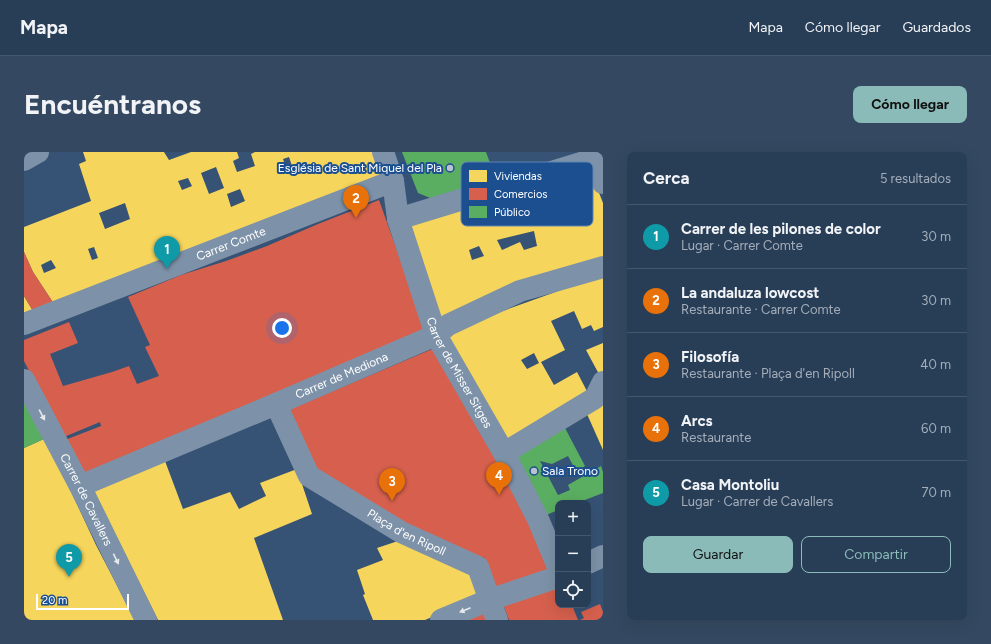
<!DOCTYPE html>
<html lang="es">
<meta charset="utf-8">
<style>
body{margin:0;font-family:Figtree,sans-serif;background:#344961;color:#f1f3f6}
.controls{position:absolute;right:12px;bottom:12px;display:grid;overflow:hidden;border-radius:8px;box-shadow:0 4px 16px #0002}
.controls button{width:36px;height:36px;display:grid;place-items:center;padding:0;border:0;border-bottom:1px solid #44576d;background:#283e57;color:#f1f3f6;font:20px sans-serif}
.scale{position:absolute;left:12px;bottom:10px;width:93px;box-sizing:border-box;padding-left:4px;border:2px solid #fff;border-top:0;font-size:11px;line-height:14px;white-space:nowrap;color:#fff;-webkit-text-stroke:3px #1b4f8f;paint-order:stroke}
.you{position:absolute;left:258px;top:176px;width:14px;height:14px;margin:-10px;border:3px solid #fff;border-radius:50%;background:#1a73e8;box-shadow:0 0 0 6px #1a73e833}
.badge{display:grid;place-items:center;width:26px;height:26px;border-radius:50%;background:#8bbbb9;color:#fff;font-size:13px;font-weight:700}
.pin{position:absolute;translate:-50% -33px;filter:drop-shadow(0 1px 2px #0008)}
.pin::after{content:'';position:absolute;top:21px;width:14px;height:12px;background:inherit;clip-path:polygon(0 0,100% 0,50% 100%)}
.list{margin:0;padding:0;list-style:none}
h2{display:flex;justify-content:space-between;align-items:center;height:52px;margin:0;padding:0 16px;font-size:17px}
h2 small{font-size:13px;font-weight:400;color:#a5aeba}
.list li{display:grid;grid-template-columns:26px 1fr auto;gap:12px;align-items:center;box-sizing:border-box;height:64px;padding:0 16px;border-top:1px solid #44576d}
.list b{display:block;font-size:15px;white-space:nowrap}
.list p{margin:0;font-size:13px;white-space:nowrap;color:#a5aeba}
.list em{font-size:13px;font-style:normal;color:#a5aeba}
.actions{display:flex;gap:8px;padding:12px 16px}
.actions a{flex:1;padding:9px 0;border:1px solid #8bbbb9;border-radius:8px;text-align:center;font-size:14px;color:#8bbbb9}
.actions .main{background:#8bbbb9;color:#111}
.icon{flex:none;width:22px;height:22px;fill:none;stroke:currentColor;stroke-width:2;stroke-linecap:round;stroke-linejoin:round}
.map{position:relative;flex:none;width:579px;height:468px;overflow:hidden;border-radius:8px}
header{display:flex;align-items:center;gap:24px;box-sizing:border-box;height:56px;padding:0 20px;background:#283e57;border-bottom:1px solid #44576d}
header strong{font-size:19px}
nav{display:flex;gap:22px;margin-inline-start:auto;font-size:14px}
.intro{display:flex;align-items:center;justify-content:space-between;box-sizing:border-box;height:96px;padding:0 24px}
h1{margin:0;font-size:28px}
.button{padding:10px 18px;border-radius:8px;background:#8bbbb9;color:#111;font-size:14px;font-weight:700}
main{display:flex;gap:24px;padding:0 24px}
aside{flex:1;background:#283e57;border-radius:8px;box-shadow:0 4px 16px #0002}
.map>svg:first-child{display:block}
.homes{fill:#f6d55c;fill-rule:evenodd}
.shops{fill:#d6604d}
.public{fill:#5aae61}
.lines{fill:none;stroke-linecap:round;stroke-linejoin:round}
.street{stroke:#7d92a8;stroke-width:22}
.oneway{fill:#e5e9ee}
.poi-dot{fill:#b9c2ce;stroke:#1b4f8f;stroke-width:1.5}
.labels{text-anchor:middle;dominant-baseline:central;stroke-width:4;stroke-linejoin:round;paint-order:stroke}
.poi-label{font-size:12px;fill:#fff;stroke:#1b4f8f;text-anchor:end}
.street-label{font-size:12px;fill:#fff;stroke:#1b4f8f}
.key{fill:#1b4f8f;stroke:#5f84b1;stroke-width:1}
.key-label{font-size:11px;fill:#fff}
</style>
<header>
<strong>Mapa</strong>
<nav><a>Mapa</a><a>Cómo llegar</a><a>Guardados</a></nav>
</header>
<div class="intro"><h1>Encuéntranos</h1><a class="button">Cómo llegar</a></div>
<main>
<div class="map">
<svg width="579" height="468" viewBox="0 0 579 468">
<rect width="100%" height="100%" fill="#365274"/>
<g class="homes">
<path d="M59,0H140L145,8L167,0H213L215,6L209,9L213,20L231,14L227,2L231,0H350L360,23L30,152L9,120L0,100V75L67,49L55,12L62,9ZM265,5L268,14L262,16L259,7ZM192,15L200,36L185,42L177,21ZM164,26L168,34L158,38L154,29ZM216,37L221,49L207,55L203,42ZM101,51L106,67L81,77L75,61ZM70,95L74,106L68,108L64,97ZM27,108L32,116L20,121L17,113Z"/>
<path d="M565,15L579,51V106L417,168L382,73ZM510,79L513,94L500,98L496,90L478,98L473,88ZM455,94L460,104L448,108L445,98Z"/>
<path d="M579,123V175L570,179L567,173L558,177L550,159L527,169L541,198L517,210L530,233L553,220L565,243L483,291L424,183L462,165ZM510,201L515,211L503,217L497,208Z"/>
<polygon points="0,144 9,159 0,163"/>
<polygon points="579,191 579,223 576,224 562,198"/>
<polygon points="579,253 579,298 563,262"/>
<polygon points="22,286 72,393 111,468 0,468 0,296"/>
<polygon points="141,309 159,357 206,340 215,357 242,344 236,331 273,317 288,362 230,386 259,468 134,468 69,338"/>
<polygon points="377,388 446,422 454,445 401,468 349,468 339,443 341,442 333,418 359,408 353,396"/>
</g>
<g class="shops">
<polygon points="355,48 402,180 60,324 41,288 77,274 76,270 40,285 0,209 0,188 45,170 54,191 26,202 39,234 88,220 105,214 113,232 135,224 121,195 126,193 104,145 157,123 202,109 243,94 294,72"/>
<polygon points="0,100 9,120 30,152 9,159 0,144"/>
<polygon points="413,195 498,349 527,420 474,438 460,405 457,407 408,389 295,324 262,259"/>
<polygon points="534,433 534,453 548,453 554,468 485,468 479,452"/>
<polygon points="576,452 579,460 579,468 556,468 560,466 557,460"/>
<polygon points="460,460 463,468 440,468"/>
</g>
<g class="public">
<polygon points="378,0 462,0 474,33 416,50 394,41"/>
<polygon points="0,243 22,286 0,296"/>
<polygon points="540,274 561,314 552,319 544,304 528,312 516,309 534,343 546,338 544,333 577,314 579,320 579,341 553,351 534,351 534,358 520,364 490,302"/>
</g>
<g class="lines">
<g class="street">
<path id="s1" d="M359,0L369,29L374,67L412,183L480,301L514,367L534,415"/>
<polyline points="568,0 579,31"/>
<polyline points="0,8 14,0"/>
<polyline points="374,67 570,7"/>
<path id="s2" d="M0,172L369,29"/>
<path id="s3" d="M0,228L56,334L122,468"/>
<path id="s4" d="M252,252L285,324L377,380L454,415L473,468"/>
<polyline points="480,301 571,246 579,230"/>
<path id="s5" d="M56,334L252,252L412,183L424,173L496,139L579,115"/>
<polyline points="564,411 579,404"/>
<polyline points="417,468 465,448 534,425"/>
</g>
</g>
<defs><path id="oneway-solid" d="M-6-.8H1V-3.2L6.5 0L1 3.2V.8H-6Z"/></defs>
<g class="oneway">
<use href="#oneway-solid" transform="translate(18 263) rotate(62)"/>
<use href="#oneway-solid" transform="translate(92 407) rotate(64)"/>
<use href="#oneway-solid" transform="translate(441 458) rotate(157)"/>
</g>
<g class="poi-dot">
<circle cx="426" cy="16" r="4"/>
<circle cx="510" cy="319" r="4"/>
</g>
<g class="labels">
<g class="poi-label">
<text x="418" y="16">Església de Sant Miquel del Pla</text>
<text x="518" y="319" text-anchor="start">Sala Trono</text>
</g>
<g class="street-label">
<text stroke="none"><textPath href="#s2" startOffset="222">Carrer Comte</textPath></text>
<text stroke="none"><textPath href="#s1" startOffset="235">Carrer de Misser Sitges</textPath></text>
<text stroke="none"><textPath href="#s5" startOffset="284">Carrer de Mediona</textPath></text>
<text stroke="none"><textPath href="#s3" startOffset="135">Carrer de Cavallers</textPath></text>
<text stroke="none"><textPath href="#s4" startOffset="192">Plaça d'en Ripoll</textPath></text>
</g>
</g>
<rect x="437" y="10" width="132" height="64" rx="6" class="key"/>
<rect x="445" y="18" width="18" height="12" fill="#f6d55c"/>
<rect x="445" y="36" width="18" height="12" fill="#d6604d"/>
<rect x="445" y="54" width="18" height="12" fill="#5aae61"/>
<g class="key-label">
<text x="470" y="28">Viviendas</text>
<text x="470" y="46">Comercios</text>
<text x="470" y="64">Público</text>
</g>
</svg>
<div class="controls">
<button>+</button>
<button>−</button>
<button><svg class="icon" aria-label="locate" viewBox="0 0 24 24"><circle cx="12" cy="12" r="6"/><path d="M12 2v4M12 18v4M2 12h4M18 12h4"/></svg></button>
</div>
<div class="scale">20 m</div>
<div class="you"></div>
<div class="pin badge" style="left:143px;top:117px;background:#0f9aa8">1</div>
<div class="pin badge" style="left:332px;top:66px;background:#e8710a">2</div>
<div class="pin badge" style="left:368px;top:349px;background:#e8710a">3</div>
<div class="pin badge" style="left:475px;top:343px;background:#e8710a">4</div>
<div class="pin badge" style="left:45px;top:425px;background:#0f9aa8">5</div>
</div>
<aside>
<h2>Cerca<small>5 resultados</small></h2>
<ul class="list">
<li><span class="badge" style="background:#0f9aa8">1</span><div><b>Carrer de les pilones de color</b><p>Lugar · Carrer Comte</p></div><em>30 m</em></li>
<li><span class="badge" style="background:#e8710a">2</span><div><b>La andaluza lowcost</b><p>Restaurante · Carrer Comte</p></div><em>30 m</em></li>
<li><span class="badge" style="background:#e8710a">3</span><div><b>Filosofía</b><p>Restaurante · Plaça d'en Ripoll</p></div><em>40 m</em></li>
<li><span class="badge" style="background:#e8710a">4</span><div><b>Arcs</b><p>Restaurante</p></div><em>60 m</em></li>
<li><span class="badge" style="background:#0f9aa8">5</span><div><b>Casa Montoliu</b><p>Lugar · Carrer de Cavallers</p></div><em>70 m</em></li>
</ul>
<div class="actions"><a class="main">Guardar</a><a>Compartir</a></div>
</aside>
</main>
